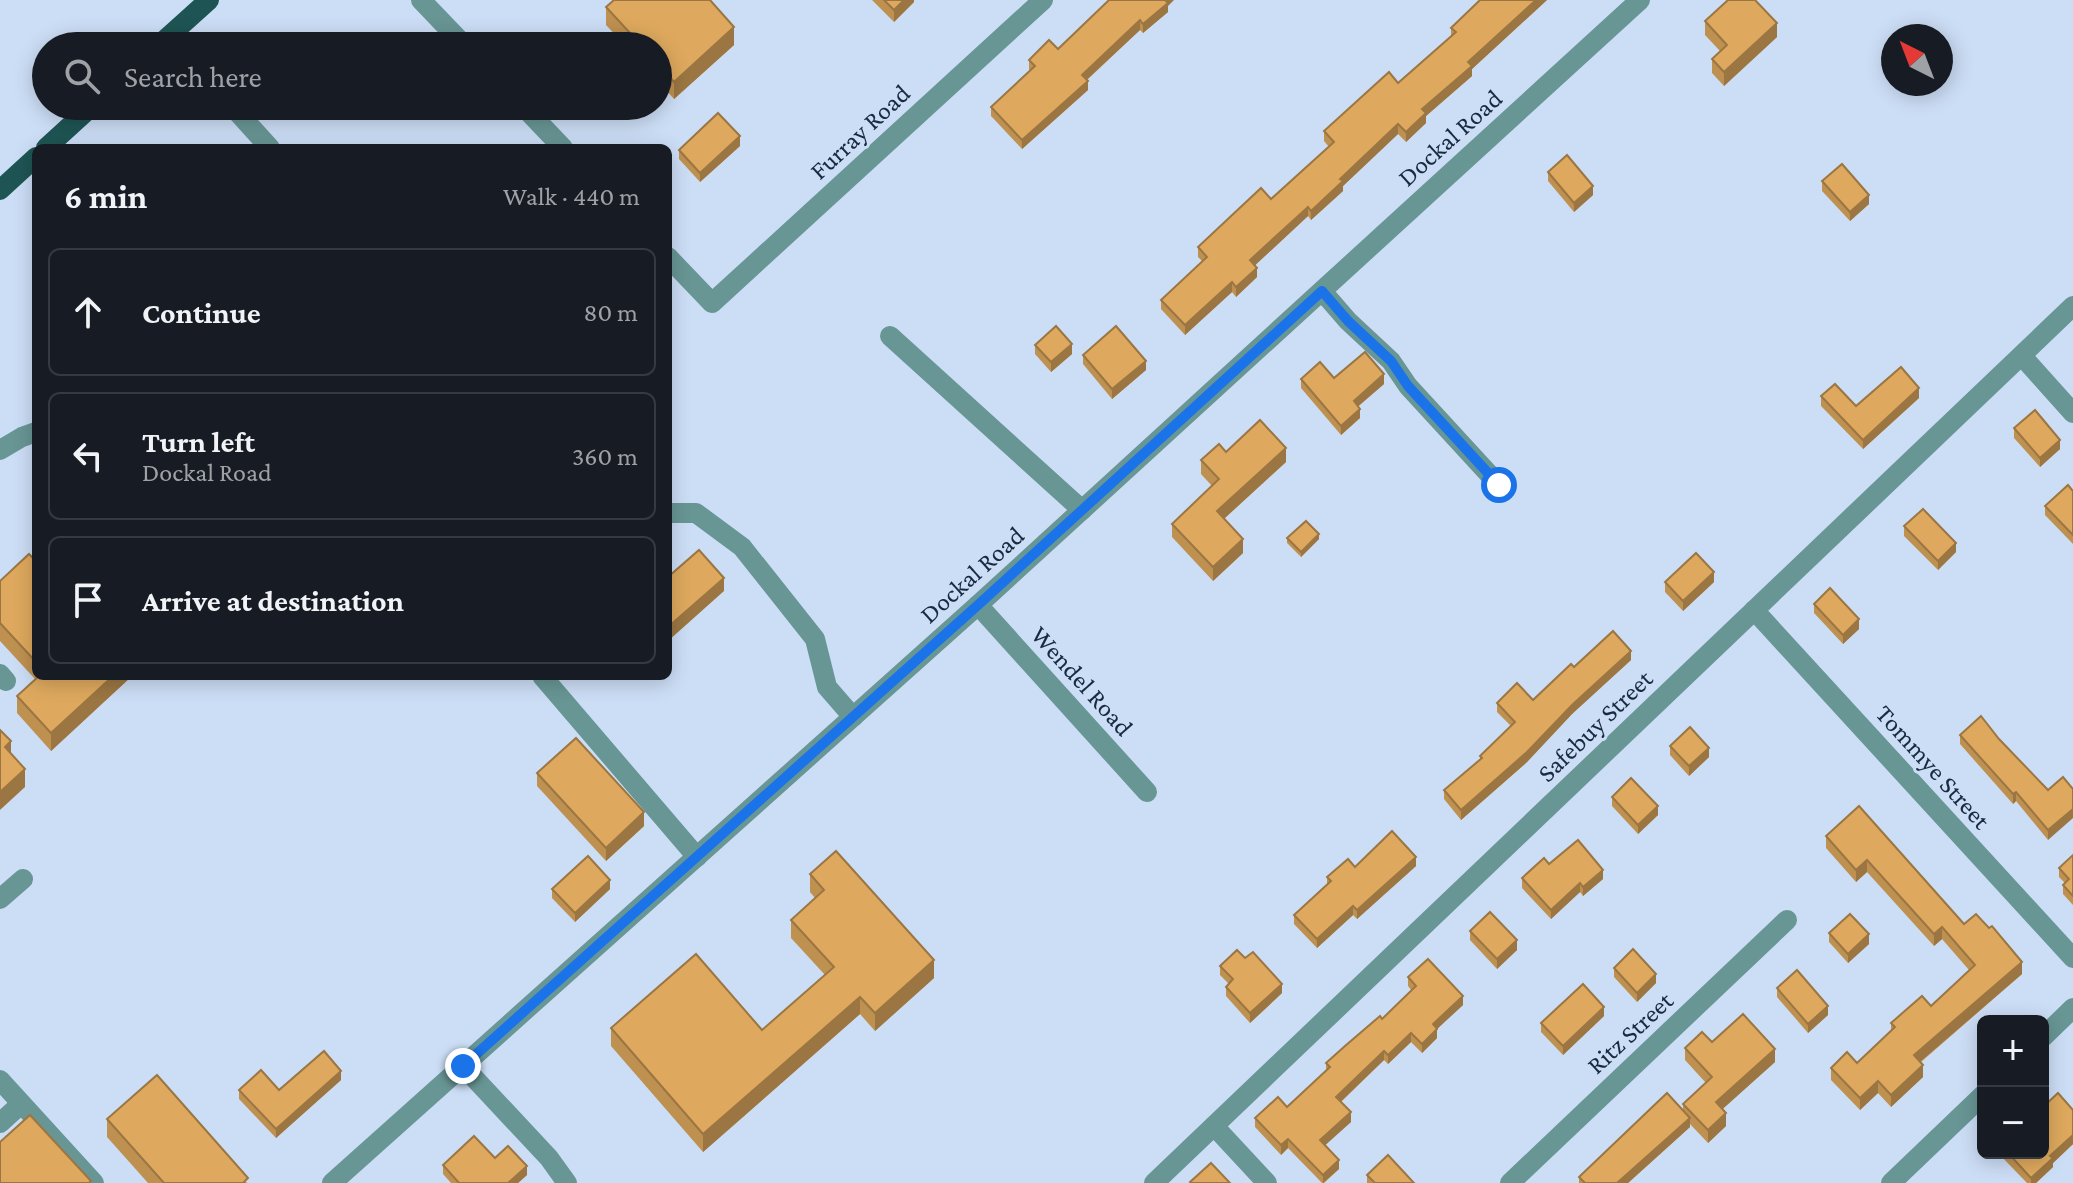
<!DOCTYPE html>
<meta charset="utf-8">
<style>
body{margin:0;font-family:"Crimson Pro",serif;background:#20242c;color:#f1f3f6}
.controls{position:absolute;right:24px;bottom:24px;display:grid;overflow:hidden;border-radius:12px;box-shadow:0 4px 20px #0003}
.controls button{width:72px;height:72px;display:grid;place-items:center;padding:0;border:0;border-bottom:2px solid #363941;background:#171b24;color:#f1f3f6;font:40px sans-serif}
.compass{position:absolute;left:1881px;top:24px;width:72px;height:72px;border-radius:50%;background:#171b24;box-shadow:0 4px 20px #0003;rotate:318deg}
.stop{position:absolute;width:24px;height:24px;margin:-18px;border:6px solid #1a73e8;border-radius:50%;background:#fff}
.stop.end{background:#1a73e8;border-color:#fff;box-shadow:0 2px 8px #0008}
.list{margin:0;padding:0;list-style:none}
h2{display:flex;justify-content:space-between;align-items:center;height:104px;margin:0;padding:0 32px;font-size:34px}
h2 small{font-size:26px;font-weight:400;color:#9ea1a6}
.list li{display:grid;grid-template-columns:52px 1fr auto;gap:24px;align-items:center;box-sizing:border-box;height:128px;margin:0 16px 16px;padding:0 16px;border:2px solid #363941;border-radius:12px}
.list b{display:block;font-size:30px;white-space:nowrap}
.list p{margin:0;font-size:26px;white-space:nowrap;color:#9ea1a6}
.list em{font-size:26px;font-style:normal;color:#9ea1a6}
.icon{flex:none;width:44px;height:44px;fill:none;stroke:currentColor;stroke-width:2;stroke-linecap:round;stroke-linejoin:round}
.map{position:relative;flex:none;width:2073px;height:1183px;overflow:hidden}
.search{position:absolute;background:#171b24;box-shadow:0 4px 20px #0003;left:32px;top:32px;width:640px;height:88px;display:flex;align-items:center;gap:20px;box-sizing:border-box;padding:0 28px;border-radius:44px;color:#9ea1a6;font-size:30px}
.panel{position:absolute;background:#171b24;box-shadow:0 4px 20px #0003;left:32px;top:144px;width:640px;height:536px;border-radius:12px}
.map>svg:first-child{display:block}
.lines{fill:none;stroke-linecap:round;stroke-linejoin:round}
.minor{stroke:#689695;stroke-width:20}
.major{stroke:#1e5554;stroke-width:20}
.wall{fill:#bf9151}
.shaded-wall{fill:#9b7642}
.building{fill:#dea95e;stroke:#9b7642;stroke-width:2}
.route{stroke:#1a73e8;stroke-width:10}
.labels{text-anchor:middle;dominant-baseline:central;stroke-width:6;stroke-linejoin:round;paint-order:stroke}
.street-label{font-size:26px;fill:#182a40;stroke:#ccdef6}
</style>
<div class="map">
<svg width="2073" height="1183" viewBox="0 0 2073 1183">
<rect width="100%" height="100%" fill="#ccdef6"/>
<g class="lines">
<g class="minor">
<polyline points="421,0 465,46"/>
<polyline points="232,106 270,148"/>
<polyline points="523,106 563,148"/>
<polyline points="668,257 712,303 1043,0"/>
<polyline points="1322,291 1348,321 1391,361 1408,386 1499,485"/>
<polyline points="890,336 1082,510"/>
<polyline points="2022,356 2073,413"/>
<polyline points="0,450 22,437 36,432"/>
<polyline points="668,513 696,513 742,547 815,639 827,687 853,717"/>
<polyline points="978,605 1147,792"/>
<polyline points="1754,610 2073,958"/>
<polyline points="0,674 6,681"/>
<polyline points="542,676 697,857"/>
<polyline points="0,899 23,879"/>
<polyline points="2043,1037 2073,1008"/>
<polyline points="463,1066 549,1158 567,1183"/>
<polyline points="0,1080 94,1183"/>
<polyline points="0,1123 21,1104"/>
<polyline points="1214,1126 1267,1183"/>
<polyline points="332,1183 978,605 1640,0"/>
<polyline points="1154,1183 2073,306"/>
<polyline points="1510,1183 1787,920"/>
<polyline points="1891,1183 1983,1095"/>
</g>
<g class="major">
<polyline points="158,46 209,0"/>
<polyline points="46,148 92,106"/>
<polyline points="0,190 36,157"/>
</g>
</g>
<g class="wall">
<polygon points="872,0 914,0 914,2 894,22"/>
<polygon points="1480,0 1547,0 1472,69 1472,76 1426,116 1426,123 1406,142 1398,134 1343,186 1343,191 1311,220 1308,216 1255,265 1257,277 1236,297 1232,292 1185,335 1161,309 1161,300 1202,261 1198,257 1198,247 1271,199 1329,147 1324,141 1324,131 1398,83 1451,36 1451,28"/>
<polygon points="1168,6 1168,12 1143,33 1140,30 1087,80 1088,90 1022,149 991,116 991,107 1030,71 1029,69 1029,60"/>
<polygon points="606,7 734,45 674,99 658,81 658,46 626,46 606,25"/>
<polygon points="1705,21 1777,37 1724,86 1712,73 1712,59 1720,51 1705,35"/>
<polygon points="740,146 700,182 679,159 679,150"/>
<polygon points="1548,172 1593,195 1574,212 1548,181"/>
<polygon points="1822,181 1869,204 1850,221 1822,191"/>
<polygon points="1035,345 1072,354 1051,372 1035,354"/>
<polygon points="1083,355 1146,370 1112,399 1083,364"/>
<polygon points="1334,378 1384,384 1358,406 1360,418 1341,435 1301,388 1301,379"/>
<polygon points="1821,396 1856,406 1919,398 1863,449 1821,406"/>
<polygon points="2014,428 2060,449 2040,467 2014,438"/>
<polygon points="1226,452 1286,462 1224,519 1243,553 1213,581 1172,537 1172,524 1212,486 1201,474 1201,460"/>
<polygon points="2073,491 2073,544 2045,515 2045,506"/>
<polygon points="1904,526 1956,552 1938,570 1904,536"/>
<polygon points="1287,538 1319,539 1301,557 1287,543"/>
<polygon points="36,561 36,676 132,676 51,751 17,713 17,696 35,679 0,641 0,581"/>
<polygon points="1665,582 1714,582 1683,611 1665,592"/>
<polygon points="1814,604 1859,629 1843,644 1814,613"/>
<polygon points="1631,660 1572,714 1527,762 1461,820 1444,799 1444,790 1480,759 1480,756 1511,726 1497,712 1497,703 1533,700 1574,667"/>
<polygon points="1960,735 1999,739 2048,790 2063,777 2048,840 2016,801 2013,804 1960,744"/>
<polygon points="1670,746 1709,757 1689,776 1670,755"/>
<polygon points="537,773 644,826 606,861 537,786"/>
<polygon points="1612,797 1658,815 1638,834 1612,806"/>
<polygon points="1859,806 1964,924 2022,974 1921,1062 1923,1077 1891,1107 1878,1093 1860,1110 1831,1080 1831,1068 1857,1063 1891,1030 1891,1023 1931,1006 1969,970 1942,939 1934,946 1867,872 1856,882 1826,848 1826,836"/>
<polygon points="2073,855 2073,905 2063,894 2063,885 2065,883 2059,877 2059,868"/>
<polygon points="1549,864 1603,879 1583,896 1580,892 1551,919 1522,888 1522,878"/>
<polygon points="1416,866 1357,919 1353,915 1317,948 1294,924 1294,915 1327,884 1327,877 1355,867"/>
<polygon points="810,874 934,978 875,1031 860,1014 703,1152 611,1046 611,1028 762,1030 825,975 791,938 791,920 815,898 810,892"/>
<polygon points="552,889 610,889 575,922 552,898"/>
<polygon points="1470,931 1517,950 1497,969 1470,940"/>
<polygon points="1829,933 1869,944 1848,963 1829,942"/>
<polygon points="1245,958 1282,993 1250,1023 1226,996 1226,987 1229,984 1220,975 1220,966"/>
<polygon points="1614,968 1656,983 1637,1002 1614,977"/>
<polygon points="1408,977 1463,1005 1437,1029 1437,1038 1422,1053 1411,1042 1388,1064 1384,1060 1341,1102 1351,1122 1324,1145 1339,1169 1324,1183 1322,1183 1288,1148 1281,1155 1255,1127 1255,1118 1287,1107 1326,1070 1326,1063 1382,1019 1412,991 1408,986"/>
<polygon points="1777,988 1828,1015 1808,1033 1777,997"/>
<polygon points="1604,1016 1563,1055 1541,1032 1541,1023"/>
<polygon points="1712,1042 1775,1062 1722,1109 1726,1126 1708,1143 1690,1124 1690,1127 1628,1183 1579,1183 1579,1177 1683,1111 1683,1104 1706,1083 1685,1060 1685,1048"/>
<polygon points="341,1080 276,1138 239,1099 239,1090 279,1090"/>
<polygon points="2073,1110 2073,1144 2053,1163 2053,1167 2036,1183 2027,1183 2000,1155 2000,1153 2043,1153"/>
<polygon points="107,1119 248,1183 148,1183 107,1137"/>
<polygon points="495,1158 527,1175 518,1183 451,1183 443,1174 443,1165"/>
<polygon points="1367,1175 1414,1183 1367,1183"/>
</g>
<g class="shaded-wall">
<polygon points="904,0 914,0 914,2 894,22 894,10"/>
<polygon points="1164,0 1174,0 1168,6 1168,12 1143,33 1143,24"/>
<polygon points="1536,0 1547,0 1472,69 1472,76 1426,116 1426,123 1406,142 1406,132 1422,109 1468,62"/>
<polygon points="1140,20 1140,30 1082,84 1082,75"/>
<polygon points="1777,23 1777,37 1724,86 1724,72"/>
<polygon points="734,27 734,45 674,99 674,82"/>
<polygon points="1088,81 1088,90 1022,149 1022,140"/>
<polygon points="1398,124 1398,134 1343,186 1343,191 1311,220 1311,211 1340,179"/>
<polygon points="740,136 740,146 700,182 700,173"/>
<polygon points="1593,186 1593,195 1574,212 1574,203"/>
<polygon points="1869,195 1869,204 1850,221 1850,212"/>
<polygon points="1308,207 1308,216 1250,270 1250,260"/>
<polygon points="1257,268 1257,277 1236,297 1236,287"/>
<polygon points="1232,282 1232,292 1185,335 1185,325"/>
<polygon points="1072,344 1072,354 1051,372 1051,362"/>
<polygon points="1146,361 1146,370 1112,399 1112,389"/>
<polygon points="1384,374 1384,384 1354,410 1354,401"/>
<polygon points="1919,388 1919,398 1863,449 1863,440"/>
<polygon points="1360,409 1360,418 1341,435 1341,426"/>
<polygon points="2060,440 2060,449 2040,467 2040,458"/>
<polygon points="1286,448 1286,462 1217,525 1217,511"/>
<polygon points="1319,534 1319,539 1301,557 1301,552"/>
<polygon points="1243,539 1243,553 1213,581 1213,567"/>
<polygon points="1956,543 1956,552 1938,570 1938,561"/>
<polygon points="1714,572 1714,582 1683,611 1683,601"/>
<polygon points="724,578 724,591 668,641 668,627"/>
<polygon points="1859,619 1859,629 1843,644 1843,635"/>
<polygon points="1631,651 1631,660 1572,714 1527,762 1461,820 1461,810 1572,705"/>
<polygon points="113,676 132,676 51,751 51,733"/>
<polygon points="11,741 11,759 5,747"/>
<polygon points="1709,748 1709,757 1689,776 1689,766"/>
<polygon points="25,769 25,787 0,810 0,792"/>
<polygon points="2016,792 2016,801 2013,804 2013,794"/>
<polygon points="1658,806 1658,815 1638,834 1638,825"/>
<polygon points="2073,809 2073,818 2048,840 2048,830"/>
<polygon points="644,812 644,826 606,861 606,848"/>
<polygon points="1416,857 1416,866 1357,919 1357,910"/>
<polygon points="1867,860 1867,872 1856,882 1856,870"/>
<polygon points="1603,870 1603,879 1583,896 1583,887"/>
<polygon points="610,880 610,889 575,922 575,913"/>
<polygon points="1580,883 1580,892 1551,919 1551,910"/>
<polygon points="1353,906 1353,915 1317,948 1317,939"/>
<polygon points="1942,927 1942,939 1934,946 1934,934"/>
<polygon points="1869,934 1869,944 1848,963 1848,954"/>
<polygon points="1517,940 1517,950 1497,969 1497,959"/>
<polygon points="934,960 934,978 875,1031 875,1013"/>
<polygon points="2022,962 2022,974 1914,1067 1914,1055"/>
<polygon points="1656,974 1656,983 1637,1002 1637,993"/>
<polygon points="1282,984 1282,993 1250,1023 1250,1013"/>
<polygon points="1463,996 1463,1005 1437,1029 1437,1038 1422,1053 1422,1044 1433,1024"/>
<polygon points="860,997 860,1014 703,1152 703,1134"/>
<polygon points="1828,1006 1828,1015 1808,1033 1808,1024"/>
<polygon points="1604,1007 1604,1016 1563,1055 1563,1046"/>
<polygon points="1411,1033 1411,1042 1388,1064 1388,1055"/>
<polygon points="1775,1049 1775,1062 1716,1115 1716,1102"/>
<polygon points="1384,1051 1384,1060 1336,1106 1336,1097"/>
<polygon points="1923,1065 1923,1077 1891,1107 1891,1095"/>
<polygon points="341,1071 341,1080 276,1138 276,1129"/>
<polygon points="1878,1081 1878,1093 1860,1110 1860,1098"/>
<polygon points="1351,1112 1351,1122 1320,1150 1320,1140"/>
<polygon points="1726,1113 1726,1126 1708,1143 1708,1130"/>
<polygon points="1690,1118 1690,1127 1628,1183 1617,1183"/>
<polygon points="2073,1135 2073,1144 2053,1163 2053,1167 2036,1183 2031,1183 2031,1178 2050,1156"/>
<polygon points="1288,1139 1288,1148 1281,1155 1281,1145"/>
<polygon points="1339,1160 1339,1169 1323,1183 1323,1175"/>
<polygon points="527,1166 527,1175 518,1183 508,1183"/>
</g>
<g class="building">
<polygon points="614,0 710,0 734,27 674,82 658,63 658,46 642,46 606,7"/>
<polygon points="884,0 904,0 894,10"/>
<polygon points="1109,0 1165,0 1168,3 1143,24 1140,20 1082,75 1088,81 1022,140 991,107 1035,66 1029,60 1049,40 1058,49"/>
<polygon points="1480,0 1536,0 1468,62 1472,66 1422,109 1426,113 1406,132 1398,124 1340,179 1343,181 1311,211 1308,207 1250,260 1257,268 1236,287 1232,282 1185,325 1161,300 1207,257 1198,247 1261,188 1271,199 1334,142 1324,131 1389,72 1398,83 1456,32 1451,28"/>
<polygon points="1728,0 1755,0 1777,23 1724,72 1712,59 1727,45 1705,21"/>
<polygon points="718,113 740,136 700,173 679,150"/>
<polygon points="1567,155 1593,186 1574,203 1548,172"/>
<polygon points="1842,164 1869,195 1850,212 1822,181"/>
<polygon points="1056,326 1072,344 1051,362 1035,345"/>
<polygon points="1116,326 1146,361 1112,389 1083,355"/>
<polygon points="1365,352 1384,374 1354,401 1360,409 1341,426 1301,379 1320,362 1334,378"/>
<polygon points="1901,367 1919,388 1863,440 1821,396 1835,384 1856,406"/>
<polygon points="2035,410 2060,440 2040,458 2014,428"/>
<polygon points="1260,420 1286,448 1217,511 1243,539 1213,567 1172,524 1219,479 1201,460 1219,444 1226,452"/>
<polygon points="2068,485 2073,491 2073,535 2045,506"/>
<polygon points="1923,509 1956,543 1938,561 1904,526"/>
<polygon points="1306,521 1319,534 1301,552 1287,538"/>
<polygon points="699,550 724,578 668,627 668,577"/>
<polygon points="1696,553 1714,572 1683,601 1665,582"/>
<polygon points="29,554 36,561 36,662 0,623 0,581"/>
<polygon points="1830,588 1859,619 1843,635 1814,604"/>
<polygon points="1613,631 1631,651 1572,705 1527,752 1461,810 1444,790 1482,758 1480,756 1515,722 1497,703 1517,683 1533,700 1571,664 1574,667"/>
<polygon points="39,676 113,676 51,733 17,696"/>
<polygon points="1981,716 1999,739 2048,790 2063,777 2073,789 2073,809 2048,830 2016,792 2013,794 1960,735"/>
<polygon points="1690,727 1709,748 1689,766 1670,746"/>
<polygon points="0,730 11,741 5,747 25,769 0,792"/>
<polygon points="576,738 644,812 606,848 537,773"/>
<polygon points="1631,778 1658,806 1638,825 1612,797"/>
<polygon points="1859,806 1964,924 1976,914 1989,928 1992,926 2022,962 1914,1055 1923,1065 1891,1095 1878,1081 1860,1098 1831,1068 1847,1052 1857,1063 1895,1027 1891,1023 1922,996 1931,1006 1975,965 1942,927 1934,934 1867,860 1856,870 1826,836"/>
<polygon points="1392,831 1416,857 1357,910 1353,906 1317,939 1294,915 1331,881 1327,877 1348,859 1355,867"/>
<polygon points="1578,840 1603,870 1583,887 1580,883 1551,910 1522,878 1544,858 1549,864"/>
<polygon points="836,851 934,960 875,1013 860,997 703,1134 611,1028 696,954 762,1030 834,967 791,920 824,890 810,874"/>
<polygon points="2073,855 2073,896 2063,885 2069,879 2059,868"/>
<polygon points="588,856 610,880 575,913 552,889"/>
<polygon points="1490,912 1517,940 1497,959 1470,931"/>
<polygon points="1850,914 1869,934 1848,954 1829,933"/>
<polygon points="1633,949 1656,974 1637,993 1614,968"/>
<polygon points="1237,950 1245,958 1253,952 1282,984 1250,1013 1226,987 1233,979 1220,966"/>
<polygon points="1428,959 1463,996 1433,1024 1437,1029 1422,1044 1411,1033 1388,1055 1384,1051 1336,1097 1351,1112 1320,1140 1339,1160 1323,1175 1288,1139 1281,1145 1255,1118 1278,1097 1287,1107 1330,1067 1326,1063 1345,1046 1380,1016 1382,1019 1416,986 1408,977"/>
<polygon points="1797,970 1828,1006 1808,1024 1777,988"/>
<polygon points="1583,984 1604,1007 1563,1046 1541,1023"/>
<polygon points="1743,1014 1775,1049 1716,1102 1726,1113 1708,1130 1683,1104 1712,1077 1685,1048 1702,1032 1712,1042"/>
<polygon points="324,1051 341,1071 276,1129 239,1090 261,1070 279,1090"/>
<polygon points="157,1075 248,1178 243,1183 164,1183 107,1119"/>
<polygon points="1667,1093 1690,1118 1617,1183 1585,1183 1579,1177"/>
<polygon points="2058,1093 2073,1110 2073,1135 2050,1156 2053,1158 2031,1178 2008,1153 2043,1153 2043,1107"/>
<polygon points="30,1115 91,1181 89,1183 0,1183 0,1142"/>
<polygon points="474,1136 495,1158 508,1146 527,1166 508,1183 459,1183 443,1165"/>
<polygon points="1388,1155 1414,1183 1375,1183 1367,1175"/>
<polygon points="1211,1163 1230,1183 1191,1183 1190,1182"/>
</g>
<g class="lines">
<polyline class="route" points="463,1066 978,605 1322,291 1348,321 1391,361 1408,386 1499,485"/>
</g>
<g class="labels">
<g class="street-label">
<text transform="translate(860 132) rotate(-43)">Furray Road</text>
<text transform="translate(1450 138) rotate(-42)">Dockal Road</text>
<text transform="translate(972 575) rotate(-42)">Dockal Road</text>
<text transform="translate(1082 681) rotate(48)">Wendel Road</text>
<text transform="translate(1595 726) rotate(-44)">Safebuy Street</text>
<text transform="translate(1933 767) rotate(48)">Tommye Street</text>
<text transform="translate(1630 1033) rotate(-43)">Ritz Street</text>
</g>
</g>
</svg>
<div class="controls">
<button>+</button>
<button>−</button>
</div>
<svg class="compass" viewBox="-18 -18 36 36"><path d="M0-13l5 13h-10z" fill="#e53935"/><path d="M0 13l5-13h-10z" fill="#9ea1a6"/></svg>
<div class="stop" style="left:1499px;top:485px"></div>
<div class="stop end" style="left:463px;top:1066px"></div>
<div class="search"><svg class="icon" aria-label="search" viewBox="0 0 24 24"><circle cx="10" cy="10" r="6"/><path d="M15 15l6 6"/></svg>Search here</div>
<section class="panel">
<h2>6 min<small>Walk · 440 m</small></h2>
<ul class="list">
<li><svg class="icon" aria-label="ahead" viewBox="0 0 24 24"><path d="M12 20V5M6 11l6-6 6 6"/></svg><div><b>Continue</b></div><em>80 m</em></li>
<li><svg class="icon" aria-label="left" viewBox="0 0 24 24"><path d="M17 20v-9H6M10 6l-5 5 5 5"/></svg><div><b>Turn left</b><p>Dockal Road</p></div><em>360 m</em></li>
<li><svg class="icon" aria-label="arrive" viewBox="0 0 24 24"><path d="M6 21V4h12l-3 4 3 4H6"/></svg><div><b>Arrive at destination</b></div></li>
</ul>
</section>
</div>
